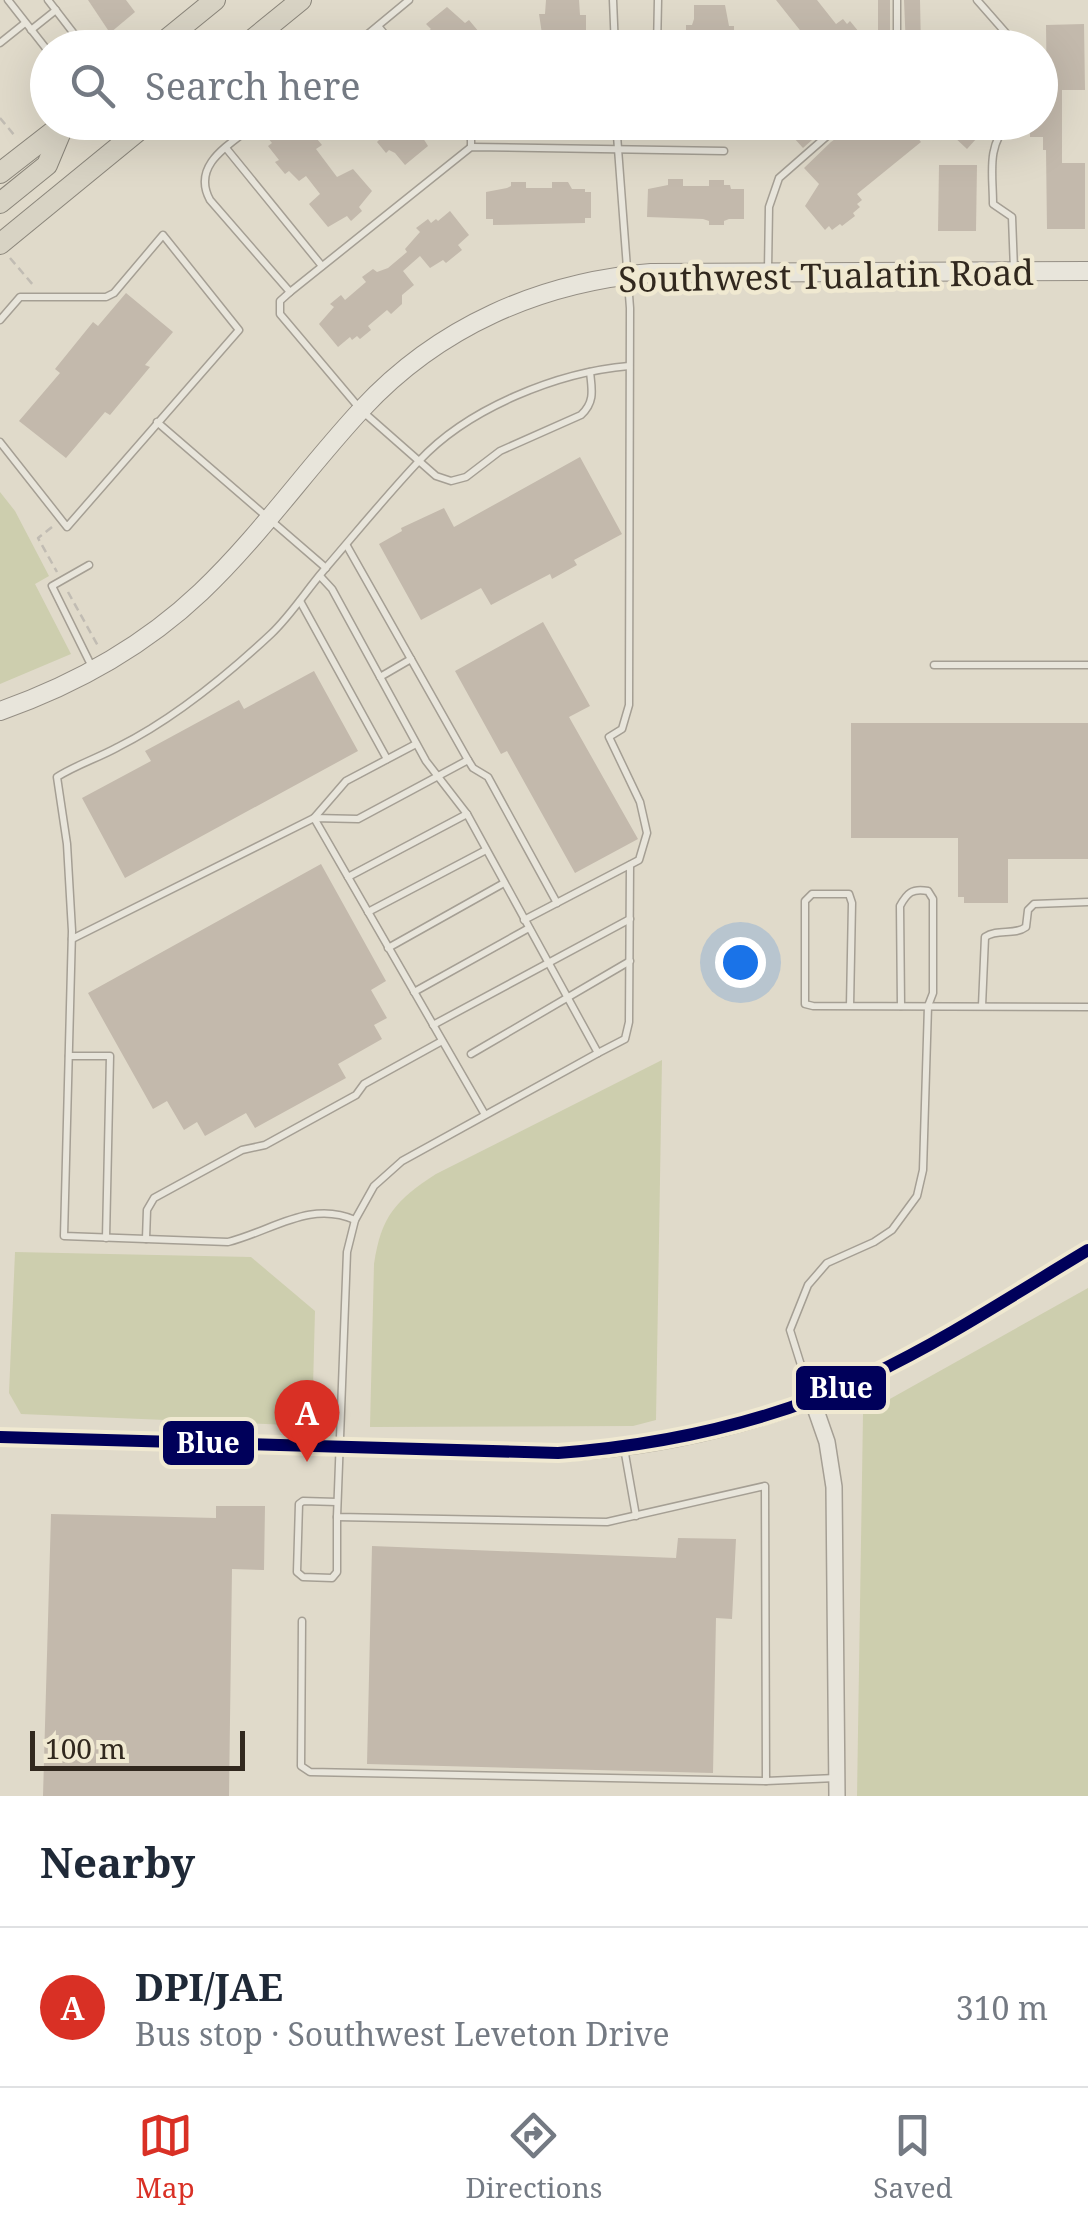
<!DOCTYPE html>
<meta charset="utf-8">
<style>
body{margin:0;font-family:"Noto Serif",serif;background:#f2f2f3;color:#1f2937}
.scale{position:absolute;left:30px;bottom:25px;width:215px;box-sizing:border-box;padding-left:10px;border:5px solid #31281e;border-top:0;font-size:28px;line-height:35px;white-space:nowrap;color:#31281e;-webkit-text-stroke:8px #f0e9d1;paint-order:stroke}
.you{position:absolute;left:740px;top:962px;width:35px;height:35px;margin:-25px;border:8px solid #fff;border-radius:50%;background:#1a73e8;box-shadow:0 0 0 15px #1a73e833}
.badge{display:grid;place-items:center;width:65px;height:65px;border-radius:50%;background:#d93025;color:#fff;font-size:32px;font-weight:700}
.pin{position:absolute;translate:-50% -82px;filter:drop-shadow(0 2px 5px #0008)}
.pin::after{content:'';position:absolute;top:52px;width:35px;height:30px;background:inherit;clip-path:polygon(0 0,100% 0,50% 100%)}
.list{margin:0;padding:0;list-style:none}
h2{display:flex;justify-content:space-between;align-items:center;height:130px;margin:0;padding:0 40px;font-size:42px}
h2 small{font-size:32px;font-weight:400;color:#747a83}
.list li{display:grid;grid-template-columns:65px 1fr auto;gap:30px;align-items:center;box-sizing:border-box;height:160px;padding:0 40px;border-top:2px solid #e0e1e3}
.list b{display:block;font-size:38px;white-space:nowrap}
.list p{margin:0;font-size:32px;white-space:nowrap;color:#747a83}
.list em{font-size:32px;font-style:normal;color:#747a83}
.icon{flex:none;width:55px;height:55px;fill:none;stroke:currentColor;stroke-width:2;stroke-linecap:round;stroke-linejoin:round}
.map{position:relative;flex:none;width:1088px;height:1796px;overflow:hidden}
.search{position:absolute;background:#fff;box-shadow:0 10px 40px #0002;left:30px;right:30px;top:30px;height:110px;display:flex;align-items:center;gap:25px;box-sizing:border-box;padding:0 35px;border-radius:55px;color:#747a83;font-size:38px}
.sheet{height:290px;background:#fff}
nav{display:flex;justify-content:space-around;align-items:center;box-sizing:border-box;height:140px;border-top:2px solid #e0e1e3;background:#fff;font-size:28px;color:#747a83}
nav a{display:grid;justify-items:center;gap:5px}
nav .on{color:#d93025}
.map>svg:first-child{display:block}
.green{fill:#cdceae}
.building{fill:#c3b9ac}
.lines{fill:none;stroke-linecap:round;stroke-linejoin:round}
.service-casing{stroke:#a59f94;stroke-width:9}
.tertiary-casing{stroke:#a59f94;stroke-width:18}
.secondary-casing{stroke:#948e84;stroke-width:20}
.trunk-casing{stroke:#8a857a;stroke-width:22}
.path{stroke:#c1bcb3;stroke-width:2.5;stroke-dasharray:8 5;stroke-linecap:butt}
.service{stroke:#e8e5db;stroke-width:6}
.tertiary{stroke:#e8e5db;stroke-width:15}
.secondary{stroke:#e8e5db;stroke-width:18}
.trunk{stroke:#d8d3c4;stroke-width:20}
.bus-1-casing{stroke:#f0e9d1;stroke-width:20}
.bus-1{stroke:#00005a;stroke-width:12}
.labels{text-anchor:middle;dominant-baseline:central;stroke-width:9;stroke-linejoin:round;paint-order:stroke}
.street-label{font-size:35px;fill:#31281e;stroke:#f0e9d1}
.line-badge{stroke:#f0e9d1;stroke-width:4}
.badge-label{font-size:28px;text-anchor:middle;font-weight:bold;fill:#fff}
</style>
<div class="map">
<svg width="1088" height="1796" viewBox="0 0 1088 1796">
<rect width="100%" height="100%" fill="#e0daca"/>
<g class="green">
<polygon points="0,492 15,511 49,576 35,584 71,654 0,684"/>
<path d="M662,1060L656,1420L633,1426L370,1427L374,1264C381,1216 396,1200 436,1174Z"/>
<polygon points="15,1252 251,1257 315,1311 312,1426 21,1414 9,1393"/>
<polygon points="1088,1288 1088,1796 857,1796 863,1414"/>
</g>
<g class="building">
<polygon points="88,0 126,0 135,12 110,33"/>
<polygon points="546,0 579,0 580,15 586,15 586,30 580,34 580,47 544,47 539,14 545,14"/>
<polygon points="776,0 817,0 836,24 843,19 847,24 850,21 872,48 820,48 807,31 803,34"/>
<rect x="878" y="0" width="12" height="38"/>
<polygon points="904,0 920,0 921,48 906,48"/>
<polygon points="694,5 725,5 729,26 734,26 734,37 729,37 729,47 694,48 692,40 686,40 686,25 692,25 694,19"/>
<polygon points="447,7 465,23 469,20 479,32 474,36 484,48 439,48 427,32 431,29 426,24"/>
<polygon points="1084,24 1085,90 1062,90 1062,163 1085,163 1085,229 1047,229 1046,150 1043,150 1043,137 1030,137 1030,122 1043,122 1043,107 1047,105 1046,25"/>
<polygon points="285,122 295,122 308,136 312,133 322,145 316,149 337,177 353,169 372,191 359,207 362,211 351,221 347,216 328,227 309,204 320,194 306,176 299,181 289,171 285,174 275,162 279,160 268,146 272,143 267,137"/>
<polygon points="368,122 413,122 428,146 405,165 395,153 389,150 386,153 377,142 381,138"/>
<polygon points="859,122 904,122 921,142 857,194 862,200 857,204 860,207 853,213 855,216 842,226 840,224 832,230 829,226 825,230 805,206 819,184 804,168 831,142"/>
<polygon points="938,122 980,122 986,128 967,149"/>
<polygon points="814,123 821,132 803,148 794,138"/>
<polygon points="939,165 977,165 976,231 938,231"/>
<polygon points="668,179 683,179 683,186 709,186 709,180 724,180 724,185 730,185 731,189 744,189 744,219 729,219 724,221 724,225 709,225 709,221 703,219 647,217 648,189 668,185"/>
<polygon points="511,182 526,182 526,188 552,188 552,182 568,182 572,189 585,189 585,192 591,192 591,218 585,218 585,223 493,225 493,219 486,219 486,192 507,188 511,186"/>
<polygon points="450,211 469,235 458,245 462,250 446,263 443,260 430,268 420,256 403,271 414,285 402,295 402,304 391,314 387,310 368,326 371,330 360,339 357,336 352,340 350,337 338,347 319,324 334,307 330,304 341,295 345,300 366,282 362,277 373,269 377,272 388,268 407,252 405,249 420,232 416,228 428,219 431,223 436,219 438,221"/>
<polygon points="126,293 173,332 145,365 150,367 110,415 105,412 66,458 19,421 60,373 55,369 93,322 98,326"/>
<polygon points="580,457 622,534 574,560 577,565 552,579 550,574 491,605 481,588 421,620 379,544 402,531 401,528 444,508 454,527"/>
<polygon points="543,622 590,706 569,717 638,839 575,873 507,751 501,754 455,671"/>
<polygon points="314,671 358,751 125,878 82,798 151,761 145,751 239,700 244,709"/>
<polygon points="851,723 1088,723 1088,859 1008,859 1008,903 964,903 964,897 958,897 958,838 851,838"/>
<polygon points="321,864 386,981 371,990 387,1018 374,1025 382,1039 338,1064 346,1078 255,1128 246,1113 205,1136 197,1122 184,1130 167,1101 153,1109 88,993"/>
<polygon points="216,1506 265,1506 264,1570 232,1569 229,1796 43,1796 51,1514 216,1518"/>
<polygon points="678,1538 736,1539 732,1619 716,1618 713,1773 367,1764 372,1546 676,1558"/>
</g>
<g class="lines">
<defs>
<g id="service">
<polyline points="8,0 48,51"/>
<polyline points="48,0 85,48"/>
<polyline points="613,0 615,48"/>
<polyline points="977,0 1013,41 1031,48"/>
<polyline points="378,26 396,48"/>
<polyline points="31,30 56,10"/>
<polyline points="0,43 25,23"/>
<polyline points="351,48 409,0"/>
<polyline points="657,48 658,0"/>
<polyline points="897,48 897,0"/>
<path d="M258,122C233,143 190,163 210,200L290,292L471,147L724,151"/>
<polyline points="457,122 471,139 471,147"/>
<path d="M1009,122C986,147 993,173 993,204L1012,217L1014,270"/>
<polyline points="226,148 322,266"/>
<polyline points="768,270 769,207 779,178 843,122"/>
<path d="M290,292L280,301V314L361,410L436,476L451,481L466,477L500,451L581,415C595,402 592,390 590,372"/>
<polyline points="0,320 20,297 106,297 114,293 163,235 239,330 67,527 0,442"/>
<polyline points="157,422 326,568"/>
<polyline points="347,546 468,760 473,768 488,777 557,903"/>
<polyline points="89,565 52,586 93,669"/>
<polyline points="320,576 332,589 426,761 467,814 598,1053 402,1161 374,1186 355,1220 347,1252 337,1517 607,1522 765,1486 766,1781 836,1778"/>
<polyline points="300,601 387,759"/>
<polyline points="934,665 1088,665"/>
<polyline points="380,677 411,659"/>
<polyline points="416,744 346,781 314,818 484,1113"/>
<polyline points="348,877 467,814"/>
<polyline points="368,912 486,850"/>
<polyline points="524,920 639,860 647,833 640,802 609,737 622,729 629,705 630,308 616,122"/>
<polyline points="72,939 314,818 358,819 468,760"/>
<polyline points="388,948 504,883"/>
<polyline points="414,992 529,928"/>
<polyline points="850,1006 852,903 849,894 812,894 805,901 805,1004 813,1006 1088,1007"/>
<path d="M982,1006L985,937C998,928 1014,936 1026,927L1028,910L1034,904L1088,902"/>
<polyline points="433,1025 630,919"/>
<polyline points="598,1053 625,1039 629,1022 630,865"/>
<polyline points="471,1054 630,961"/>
<polyline points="69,1056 110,1056 106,1238"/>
<path d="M355,1220C310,1200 272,1231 228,1242L64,1236L72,931L67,844L57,777C76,765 98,758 118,747C174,719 225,677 271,634C291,615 306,591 324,570C355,534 386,496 419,461C468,408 558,372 629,366"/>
<polyline points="146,1239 147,1210 154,1198 242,1150 265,1145 356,1095 364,1084 442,1041"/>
<path d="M811,1397L790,1330L808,1285L827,1263L874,1242L892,1230L917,1196L923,1170L928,1006L933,993V899L928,891C912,888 907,893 900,906L901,1006"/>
<polyline points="624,1448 636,1516"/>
<polyline points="337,1517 337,1572 332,1578 303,1577 297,1572 299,1504 303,1501 337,1502"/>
<polyline points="302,1621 301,1766 310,1772 766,1781"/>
</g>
<g id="tertiary">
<polyline points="812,1399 827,1442 834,1487 837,1796"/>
<path d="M0,1437L558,1453C663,1448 774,1421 869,1376C945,1340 1016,1293 1088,1250"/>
</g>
<path id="secondary" d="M0,711C74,685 144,646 201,592C260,536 307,468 362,409C438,327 540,282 651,273L1088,271"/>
<g id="trunk">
<polyline points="156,48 215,0"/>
<polyline points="242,48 301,0"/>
<polyline points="0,173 63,124"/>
<polyline points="0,203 47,165 65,122"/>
<polyline points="0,244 149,122"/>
</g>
</defs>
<use href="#service" class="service-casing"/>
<use href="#tertiary" class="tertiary-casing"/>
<use href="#secondary" class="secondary-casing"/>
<use href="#trunk" class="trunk-casing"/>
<g class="path">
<polyline points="0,118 15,136"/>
<polyline points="10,258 34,286"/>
<polyline points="52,527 38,538 57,572"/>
<polyline points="68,592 98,646"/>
</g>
<use href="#service" class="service"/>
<use href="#tertiary" class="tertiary"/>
<use href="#secondary" class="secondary"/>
<use href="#trunk" class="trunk"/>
<defs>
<path id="bus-1" d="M0,1437L558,1453C666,1445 770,1422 869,1376C945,1340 1016,1293 1088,1250"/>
</defs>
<use href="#bus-1" class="bus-1-casing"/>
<use href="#bus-1" class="bus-1"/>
</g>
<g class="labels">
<g class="street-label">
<text transform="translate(826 275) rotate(-1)">Southwest Tualatin Road</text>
</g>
</g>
<g class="line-badge">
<rect x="794" y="1364" width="94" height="48" rx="10" fill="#00005a"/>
<rect x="161" y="1419" width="95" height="48" rx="10" fill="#00005a"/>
</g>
<g class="badge-label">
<text x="841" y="1398">Blue</text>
<text x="208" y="1453">Blue</text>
</g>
</svg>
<div class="scale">100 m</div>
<div class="you"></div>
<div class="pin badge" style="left:307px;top:1462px">A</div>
<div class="search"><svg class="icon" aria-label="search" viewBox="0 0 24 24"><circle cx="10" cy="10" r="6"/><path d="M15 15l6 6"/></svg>Search here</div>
</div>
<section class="sheet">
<h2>Nearby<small></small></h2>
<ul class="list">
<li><span class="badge">A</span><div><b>DPI/JAE</b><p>Bus stop · Southwest Leveton Drive</p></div><em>310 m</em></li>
</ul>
</section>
<nav>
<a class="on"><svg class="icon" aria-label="map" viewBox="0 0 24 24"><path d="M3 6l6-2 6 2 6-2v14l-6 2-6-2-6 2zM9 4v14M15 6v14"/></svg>Map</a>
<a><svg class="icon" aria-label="directions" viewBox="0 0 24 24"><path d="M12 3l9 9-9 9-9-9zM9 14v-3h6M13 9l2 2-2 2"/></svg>Directions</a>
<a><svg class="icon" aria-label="saved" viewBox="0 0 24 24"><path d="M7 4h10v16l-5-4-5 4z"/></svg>Saved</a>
</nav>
